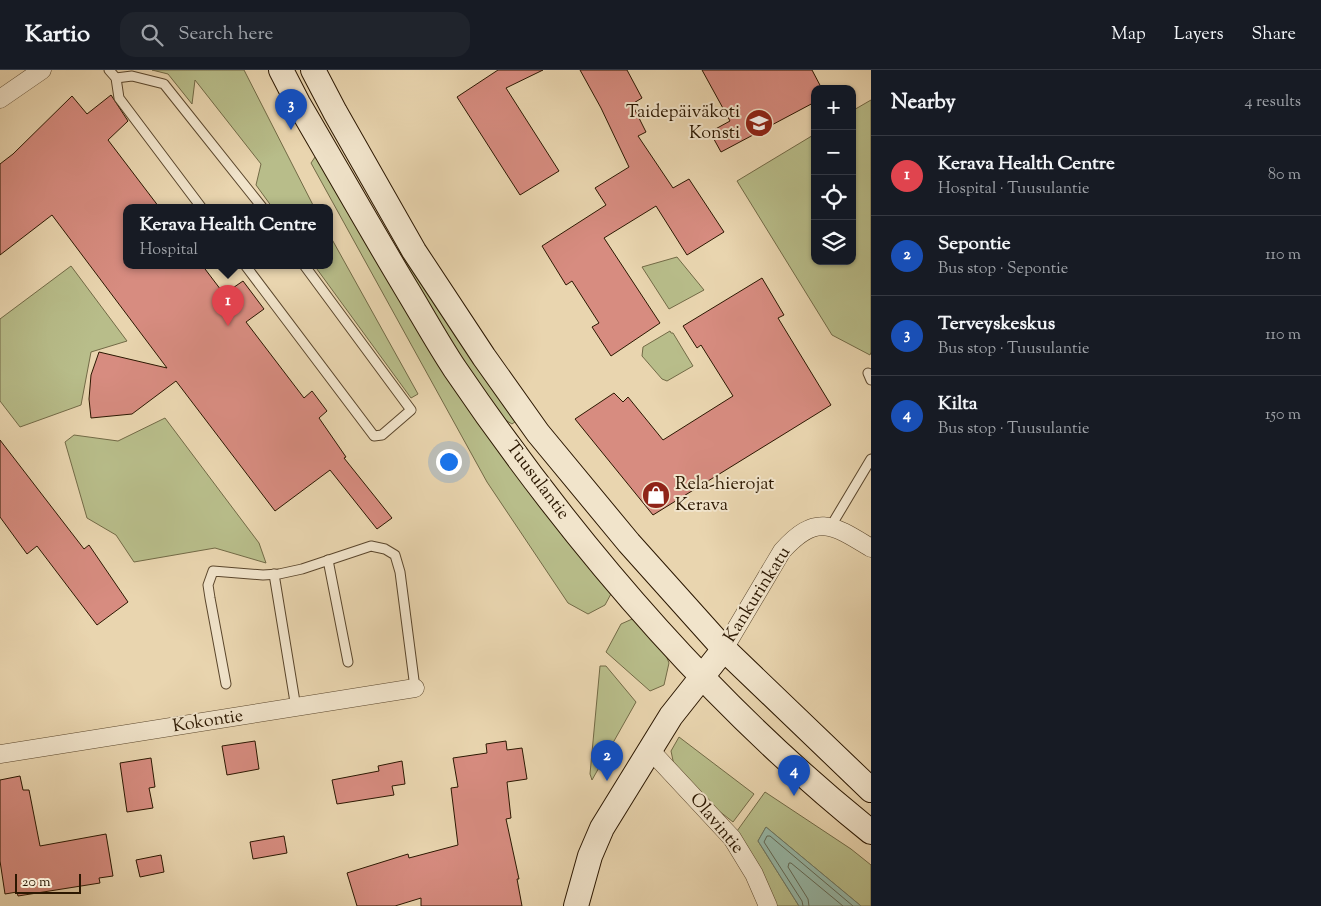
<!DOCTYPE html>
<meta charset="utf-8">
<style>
body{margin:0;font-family:"Sorts Mill Goudy",serif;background:#20242c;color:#f1f3f6}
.controls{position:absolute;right:15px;top:15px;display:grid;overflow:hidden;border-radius:10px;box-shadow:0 1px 4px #0004}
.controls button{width:45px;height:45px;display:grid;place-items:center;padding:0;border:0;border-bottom:1px solid #363941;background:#171b24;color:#f1f3f6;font:25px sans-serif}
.scale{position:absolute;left:15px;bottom:12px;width:66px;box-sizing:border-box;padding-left:5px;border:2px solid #2b1701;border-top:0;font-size:14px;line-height:18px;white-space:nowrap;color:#2b1701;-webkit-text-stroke:4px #f1e4cb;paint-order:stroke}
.you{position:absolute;left:448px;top:391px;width:18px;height:18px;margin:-12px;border:4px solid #fff;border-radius:50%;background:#1a73e8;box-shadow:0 0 0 8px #1a73e833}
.badge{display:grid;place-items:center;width:32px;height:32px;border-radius:50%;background:#db2777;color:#fff;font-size:16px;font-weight:700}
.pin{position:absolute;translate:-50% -41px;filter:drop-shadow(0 1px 2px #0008)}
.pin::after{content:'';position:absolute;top:26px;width:18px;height:15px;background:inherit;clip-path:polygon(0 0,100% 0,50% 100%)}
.popup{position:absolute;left:123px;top:134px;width:210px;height:65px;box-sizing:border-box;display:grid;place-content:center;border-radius:10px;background:#171b24;filter:drop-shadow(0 1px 4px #0005);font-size:16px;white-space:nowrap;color:#9ea1a6}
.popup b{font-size:19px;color:#f1f3f6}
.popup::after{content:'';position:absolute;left:50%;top:100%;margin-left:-10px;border:10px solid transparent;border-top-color:#171b24}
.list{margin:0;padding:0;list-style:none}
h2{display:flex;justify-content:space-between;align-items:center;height:65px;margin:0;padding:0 20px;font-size:21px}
h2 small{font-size:16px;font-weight:400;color:#9ea1a6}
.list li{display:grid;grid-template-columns:32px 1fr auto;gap:15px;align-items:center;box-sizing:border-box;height:80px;padding:0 20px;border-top:1px solid #363941}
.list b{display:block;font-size:19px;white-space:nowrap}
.list p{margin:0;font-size:16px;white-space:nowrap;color:#9ea1a6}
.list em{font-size:16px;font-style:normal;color:#9ea1a6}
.icon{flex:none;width:28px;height:28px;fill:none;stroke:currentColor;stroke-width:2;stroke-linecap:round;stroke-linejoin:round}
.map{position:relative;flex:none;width:871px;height:836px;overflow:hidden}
header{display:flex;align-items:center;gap:30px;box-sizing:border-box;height:70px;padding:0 25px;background:#171b24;border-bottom:1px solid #363941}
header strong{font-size:24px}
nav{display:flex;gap:28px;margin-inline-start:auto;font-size:18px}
.search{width:350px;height:45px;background:#20242c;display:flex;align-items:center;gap:12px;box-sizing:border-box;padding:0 18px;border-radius:15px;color:#9ea1a6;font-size:19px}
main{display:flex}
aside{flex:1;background:#171b24}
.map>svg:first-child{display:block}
.green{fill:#b8bd8a;stroke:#726a46}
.water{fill:#97b9a9;stroke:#6c7866}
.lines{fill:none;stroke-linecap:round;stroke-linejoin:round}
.shore{stroke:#616855;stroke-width:1}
.building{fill:#d78c80;stroke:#2b1701}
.lane-casing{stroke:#5a462c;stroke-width:11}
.street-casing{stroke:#5a462c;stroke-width:19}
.secondary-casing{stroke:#2b1701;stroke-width:26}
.lane{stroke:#f1e4cb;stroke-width:9}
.street{stroke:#f1e4cb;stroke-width:18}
.secondary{stroke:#f1e4cb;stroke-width:24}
.labels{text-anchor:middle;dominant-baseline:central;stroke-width:4;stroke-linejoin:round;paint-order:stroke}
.poi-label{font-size:18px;fill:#2b1701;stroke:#f1e4cb;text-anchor:end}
.street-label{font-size:18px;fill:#2b1701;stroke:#f1e4cb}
</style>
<header>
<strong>Kartio</strong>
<div class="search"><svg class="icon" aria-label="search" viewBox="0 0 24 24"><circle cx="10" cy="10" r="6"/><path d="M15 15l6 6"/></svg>Search here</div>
<nav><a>Map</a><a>Layers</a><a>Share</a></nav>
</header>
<main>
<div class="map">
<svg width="871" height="836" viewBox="0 0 871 836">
<rect width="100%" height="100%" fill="#e9d5af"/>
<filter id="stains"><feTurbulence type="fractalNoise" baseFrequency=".004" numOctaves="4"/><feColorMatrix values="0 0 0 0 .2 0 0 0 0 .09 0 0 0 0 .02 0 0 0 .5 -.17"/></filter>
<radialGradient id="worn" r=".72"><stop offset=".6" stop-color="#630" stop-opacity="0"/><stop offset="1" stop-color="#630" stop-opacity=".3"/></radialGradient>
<g class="green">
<polygon points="152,0 244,0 314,137 272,137 256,115 261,94 195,10 192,34 168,4"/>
<polygon points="871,30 871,282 870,285 832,265 737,111 815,64 815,191 852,191 852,41"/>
<polygon points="315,87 321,90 612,522 605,535 588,544 568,533 487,412 311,93"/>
<polygon points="329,164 418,324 411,328 314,195 329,195"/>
<polygon points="399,179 519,349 512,354 497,345 389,181"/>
<polygon points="677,187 704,220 669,239 642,197"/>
<polygon points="71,196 127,271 91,282 81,335 20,357 0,331 0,249"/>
<polygon points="670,261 671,263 673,263 693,296 667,311 662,309 642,286 643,277"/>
<polygon points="165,348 259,473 266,493 215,478 134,492 116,465 87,448 65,372 74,365 118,371"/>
<polygon points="639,546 662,575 669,593 664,615 650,621 606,582 621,554"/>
<polygon points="600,596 606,596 636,632 592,710 590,704"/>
<polygon points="679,667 754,724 733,752 691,719 675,700 671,681"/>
<polygon points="765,722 851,779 871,795 871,836 861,836 766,757 758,771 799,836 769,836 732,768"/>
</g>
<polygon class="water" points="766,757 861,836 799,836 758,771"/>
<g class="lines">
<g class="shore">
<polyline points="803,836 802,831 764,772 767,766 770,766 853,836"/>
<polyline points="809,836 808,829 788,797 789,793 791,793 843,836"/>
</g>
</g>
<g class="building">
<polygon points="498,0 543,0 506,18 559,101 520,125 457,27"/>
<polygon points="580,0 627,0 642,28 632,34 646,62 638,66 673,118 689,109 724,162 687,185 656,136 604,168 660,253 611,286 592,257 599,253 572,211 566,215 542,176 606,135 595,118 629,97 601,38"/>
<polygon points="702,0 812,0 822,19 815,19 815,32 721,82 710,62 730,51"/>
<polygon points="111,25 128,51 108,70 159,137 127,137 127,195 202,195 224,224 243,211 264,239 246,252 304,328 312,321 327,341 319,348 346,387 344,388 392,448 377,459 330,400 275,441 176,311 132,344 91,348 89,329 91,305 99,282 167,298 52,145 0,185 0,94 13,84 72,26 87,44"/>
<polygon points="762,208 784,245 778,248 831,335 653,445 575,349 614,323 623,332 628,327 663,370 733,326 701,275 697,278 683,256"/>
<polygon points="0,370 84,479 89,475 128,532 97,555 37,476 27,484 0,447"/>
<polygon points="255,671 259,699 227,705 222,676"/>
<polygon points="506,671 507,680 522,678 527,709 507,712 511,748 506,749 519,809 517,809 522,836 421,836 421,828 395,836 357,836 347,803 408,784 409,788 458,775 451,718 458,717 453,688 487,683 486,674"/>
<polygon points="151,688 155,717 149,718 153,738 127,742 120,693"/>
<polygon points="402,691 405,714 392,716 394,725 337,734 332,710 379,701 378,696"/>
<polygon points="20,706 23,720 29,720 40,776 106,764 113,806 99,808 100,813 18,826 17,822 5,824 0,791 0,710"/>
<polygon points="284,766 287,783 253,789 250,772"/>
<polygon points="161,785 164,802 140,807 136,790"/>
</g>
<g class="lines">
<defs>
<g id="lane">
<polyline points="109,0 116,8 119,28 201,137"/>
<polyline points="116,8 132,6 164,14 262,137"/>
<polyline points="245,195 374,366 382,365 411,340 304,195"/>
<polyline points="868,303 871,310"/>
<polyline points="831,456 871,389"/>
<polyline points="328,490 348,592"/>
<polyline points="274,504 296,638"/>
<polyline points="226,614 210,528 208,515 213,501 263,505 279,504 302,499 371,476 385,479 395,485 400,502 415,618"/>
</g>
<g id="street">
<polyline points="0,29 42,0"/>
<path d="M724,579L782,481C816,443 832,454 871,478"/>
<polyline points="651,681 732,768 754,804 768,836"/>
<polyline points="0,684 415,618"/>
</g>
<g id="secondary">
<path d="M281,0L298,33C335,96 371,160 409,223C424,248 439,275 455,299C572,471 709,632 871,762"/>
<polyline points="313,0 335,42 414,181 484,287 538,363 629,473 724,579 871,720"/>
<polyline points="576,836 590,786 602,758 671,646 724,579"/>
</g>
</defs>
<use href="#lane" class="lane-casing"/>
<use href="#street" class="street-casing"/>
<use href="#secondary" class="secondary-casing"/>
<use href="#lane" class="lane"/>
<use href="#street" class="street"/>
<use href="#secondary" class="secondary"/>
</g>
<defs>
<symbol id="school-disc" viewBox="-11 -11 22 22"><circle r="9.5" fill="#8f2418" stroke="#f1e4cb"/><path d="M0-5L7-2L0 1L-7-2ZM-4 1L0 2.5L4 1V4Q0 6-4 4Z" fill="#fff"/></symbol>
<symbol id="shop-disc" viewBox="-11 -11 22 22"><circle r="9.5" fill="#8f2418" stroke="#f1e4cb"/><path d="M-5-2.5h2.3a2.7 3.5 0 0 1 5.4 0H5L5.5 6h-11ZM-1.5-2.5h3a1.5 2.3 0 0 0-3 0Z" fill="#fff"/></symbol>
</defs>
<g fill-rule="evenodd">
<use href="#school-disc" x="743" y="37" width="32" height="32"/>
<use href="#shop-disc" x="640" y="409" width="32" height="32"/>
</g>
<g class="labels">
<g class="poi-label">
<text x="740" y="43">Taidepäiväkoti<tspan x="740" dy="21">Konsti</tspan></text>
<text x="675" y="415" text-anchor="start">Rela-hierojat<tspan x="675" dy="21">Kerava</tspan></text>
</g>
<g class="street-label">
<text transform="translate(537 411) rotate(53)">Tuusulantie</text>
<text transform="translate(758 525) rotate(-58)">Kankurinkatu</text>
<text transform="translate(208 652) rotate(-9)">Kokontie</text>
<text transform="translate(716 754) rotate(50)">Olavintie</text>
</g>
</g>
<rect width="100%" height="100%" filter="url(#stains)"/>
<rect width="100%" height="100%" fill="url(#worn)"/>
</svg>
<div class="controls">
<button>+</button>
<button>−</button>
<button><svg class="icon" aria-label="locate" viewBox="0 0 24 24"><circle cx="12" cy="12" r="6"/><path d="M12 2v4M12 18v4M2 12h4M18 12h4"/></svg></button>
<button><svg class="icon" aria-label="layers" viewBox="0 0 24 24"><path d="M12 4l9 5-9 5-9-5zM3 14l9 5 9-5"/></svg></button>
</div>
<div class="scale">20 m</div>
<div class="you"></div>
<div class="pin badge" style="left:228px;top:256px;background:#e0444e">1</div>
<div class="popup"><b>Kerava Health Centre</b>Hospital</div>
<div class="pin badge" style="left:607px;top:711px;background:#1a4fb4">2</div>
<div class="pin badge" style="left:291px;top:60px;background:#1a4fb4">3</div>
<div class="pin badge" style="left:794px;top:726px;background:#1a4fb4">4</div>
</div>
<aside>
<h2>Nearby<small>4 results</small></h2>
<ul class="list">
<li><span class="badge" style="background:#e0444e">1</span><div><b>Kerava Health Centre</b><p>Hospital · Tuusulantie</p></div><em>80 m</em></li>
<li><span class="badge" style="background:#1a4fb4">2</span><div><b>Sepontie</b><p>Bus stop · Sepontie</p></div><em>110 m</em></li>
<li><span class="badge" style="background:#1a4fb4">3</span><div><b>Terveyskeskus</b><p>Bus stop · Tuusulantie</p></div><em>110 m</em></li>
<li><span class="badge" style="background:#1a4fb4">4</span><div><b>Kilta</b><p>Bus stop · Tuusulantie</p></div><em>150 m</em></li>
</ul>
</aside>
</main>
